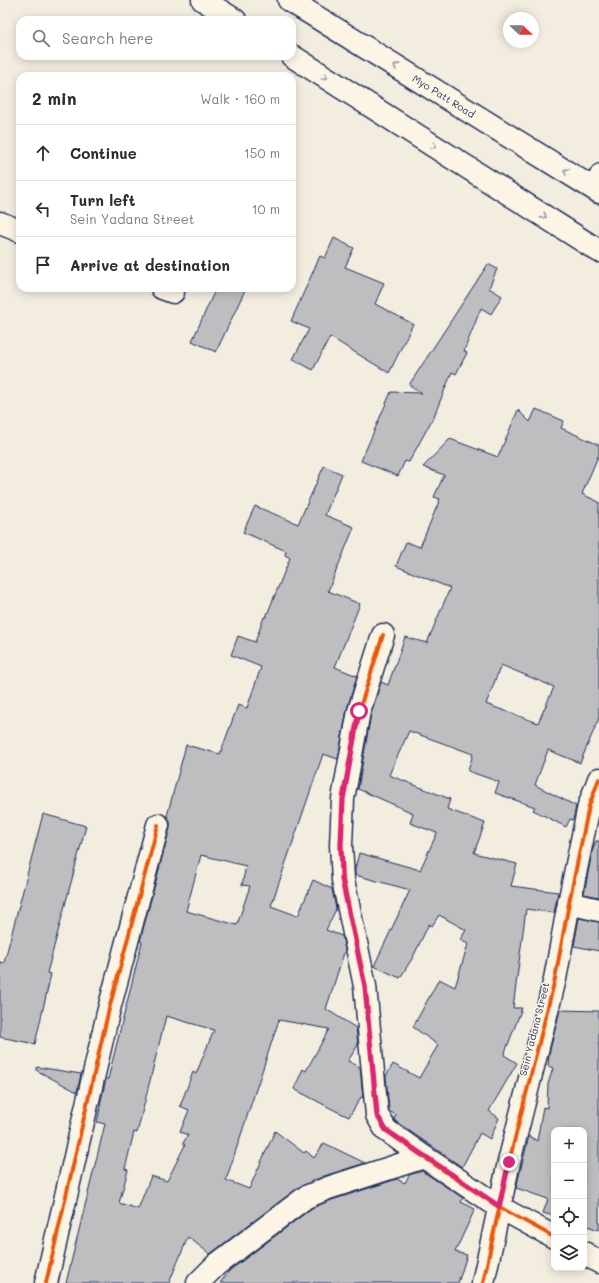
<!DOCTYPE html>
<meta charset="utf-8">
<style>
body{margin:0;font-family:Mali,sans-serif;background:#f2f2f3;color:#2b2b33}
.controls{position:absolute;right:12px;bottom:12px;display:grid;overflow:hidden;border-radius:8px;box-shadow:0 2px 10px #0003}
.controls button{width:36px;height:36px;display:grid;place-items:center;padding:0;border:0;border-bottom:1px solid #e1e1e2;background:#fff;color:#2b2b33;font:20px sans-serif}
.compass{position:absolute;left:503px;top:12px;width:36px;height:36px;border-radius:50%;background:#fff;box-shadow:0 2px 10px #0003;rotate:112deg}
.stop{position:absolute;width:12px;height:12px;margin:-9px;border:3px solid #db2777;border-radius:50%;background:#fff}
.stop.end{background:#db2777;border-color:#fff;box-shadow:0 1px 4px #0008}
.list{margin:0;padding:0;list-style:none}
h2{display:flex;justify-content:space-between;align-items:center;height:52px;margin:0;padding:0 16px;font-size:17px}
h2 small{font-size:13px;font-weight:400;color:#7c7c81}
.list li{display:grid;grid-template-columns:26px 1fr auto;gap:12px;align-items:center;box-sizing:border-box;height:56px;padding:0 16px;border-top:1px solid #e1e1e2}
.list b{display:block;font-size:15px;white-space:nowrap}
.list p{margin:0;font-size:13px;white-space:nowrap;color:#7c7c81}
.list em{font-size:13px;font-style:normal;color:#7c7c81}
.icon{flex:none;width:22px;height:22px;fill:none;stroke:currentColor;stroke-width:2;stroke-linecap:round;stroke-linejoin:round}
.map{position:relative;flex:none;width:599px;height:1283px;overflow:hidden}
.search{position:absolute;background:#fff;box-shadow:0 2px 10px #0003;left:16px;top:16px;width:280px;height:44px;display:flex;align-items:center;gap:10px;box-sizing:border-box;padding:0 14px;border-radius:12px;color:#7c7c81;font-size:15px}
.panel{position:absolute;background:#fff;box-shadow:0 2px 10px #0003;left:16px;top:72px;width:280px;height:220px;border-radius:12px}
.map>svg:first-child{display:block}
.building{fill:#bebec0;stroke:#1b2f5e;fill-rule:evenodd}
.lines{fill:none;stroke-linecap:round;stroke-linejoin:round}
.service-casing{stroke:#1b2f5e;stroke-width:18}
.minor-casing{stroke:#1b2f5e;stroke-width:25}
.secondary-casing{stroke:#1b2f5e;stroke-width:25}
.service{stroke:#fcf5e5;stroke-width:15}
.minor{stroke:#fcf5e5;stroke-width:22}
.secondary{stroke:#fcf5e5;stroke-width:22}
.cycleway-casing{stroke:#fcf5e5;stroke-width:6}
.cycleway{stroke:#e8590c;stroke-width:4}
.oneway{stroke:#8c92a2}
.route{stroke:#db2777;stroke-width:5}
.labels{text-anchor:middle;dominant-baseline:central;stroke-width:3;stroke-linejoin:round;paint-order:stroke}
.street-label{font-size:10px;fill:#1b2f5e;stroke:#fcf5e5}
</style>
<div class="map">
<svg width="599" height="1283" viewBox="0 0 599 1283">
<rect width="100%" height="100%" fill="#f3ede0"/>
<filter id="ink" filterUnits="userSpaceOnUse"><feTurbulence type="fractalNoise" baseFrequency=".025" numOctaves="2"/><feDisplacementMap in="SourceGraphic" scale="8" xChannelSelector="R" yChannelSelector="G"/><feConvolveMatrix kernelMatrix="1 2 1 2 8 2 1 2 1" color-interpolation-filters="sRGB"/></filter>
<g filter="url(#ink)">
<g class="building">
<polygon points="334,238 354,248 345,267 384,283 375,304 413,324 389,373 330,337 313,370 293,359 309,329 291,321 320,256 325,258"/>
<polygon points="488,264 497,269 489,288 502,296 491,314 481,308 464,351 467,353 456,374 452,372 434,416 409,462 405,461 398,476 361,461 391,392 422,393 409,385"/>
<polygon points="216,288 246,288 216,352 192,341"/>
<path d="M536,409L564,421L561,428L599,445V454L582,494L599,502V718L580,763L548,750L535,785L576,806L573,820L570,819L566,827L533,810L535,807L495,793L499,782L468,771L473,754L409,731L389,775L450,799L447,809L485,823L474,853L517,864L511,886L558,892L554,913L526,909L513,1008H522L504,1055L517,1063L489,1111L499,1118L490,1139L480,1133L462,1167L395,1121L394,1119L396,1115L389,1111L386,1076L393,1064L419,1078L438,1045L413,1027L439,979L455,987L468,944L460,940L466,930L439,915L432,926L429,924L413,957L400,978L374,966L410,890L355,875V869L359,853L420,870L437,833L410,823L413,813L358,789L371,714L381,682L388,685L405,637L427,643L450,588L396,566L406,542L420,547L440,499L434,497L444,475L423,467L450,439L498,457L518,410L530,422ZM501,665L554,687L538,723L486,704Z"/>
<path d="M324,466L342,474L325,515L354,527L328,591L360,604L335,667L357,676L347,709L338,759L323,754L271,906L298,916L313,880L332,889L336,909L326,930L342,936L345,950L326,1009L356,1028L358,1045L348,1061L360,1067L363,1098L361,1097L349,1117L334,1110L294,1089L303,1069L306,1071L329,1029L279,1020L226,1180L249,1189L275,1131L304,1153L306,1151L314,1158L324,1143L365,1163L324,1176L299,1187L210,1254L188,1237L169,1283H66L105,1124L97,1122L101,1105H100L106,1079H108L142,942L140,941L170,828V821L167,816L186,745L220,754L238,705L247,708L261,667L231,655L238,636L255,642L264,617H266L290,558L285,555L286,551L243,532L255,506L298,524ZM201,855L246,866L242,885L250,886L237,925L186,911ZM166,1016L214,1030L196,1074L193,1072L180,1106L189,1110L180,1132L188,1135L183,1143L185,1145L167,1181L151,1176L138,1209L119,1203L128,1170L125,1169L134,1132L137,1133Z"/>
<polygon points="43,814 86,826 47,973 51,974 35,1044 0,1037 0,962 4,963"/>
<polygon points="596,841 599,841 599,897 584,894 592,852"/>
<polygon points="579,918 599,922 599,951 574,946"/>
<polygon points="560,1010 599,1011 599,1230 584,1225 584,1130 554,1130 554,1216 543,1213 548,1199 516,1188 529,1136 537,1141 543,1107 547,1108 548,1084 553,1068 548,1066 549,1054"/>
<polygon points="37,1067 81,1074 77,1092 36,1070"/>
<polygon points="422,1171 463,1198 461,1202 475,1209 455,1252 467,1255 458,1283 220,1283 229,1271 312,1208 332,1200 397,1179 405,1183 409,1175"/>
</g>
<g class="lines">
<defs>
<polyline id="service" points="591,187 599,172"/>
<g id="minor">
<polyline points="0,223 20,231"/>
<polyline points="162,288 173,292"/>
<polyline points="383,635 359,711 343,799 341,845 343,880 365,986 377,1115 386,1130 424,1157 499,1207 554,1237"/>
<polyline points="569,903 599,910"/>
<polyline points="584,1253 599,1262"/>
<polyline points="46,1283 108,1013 158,825"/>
<polyline points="198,1283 216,1265 306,1197 328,1188 424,1157"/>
<polyline points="483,1283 509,1162 555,979 569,903 589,806 599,779"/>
</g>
<g id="secondary">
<polyline points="203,0 235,20"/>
<polyline points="289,0 599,192"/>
<polyline points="292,56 599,251"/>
</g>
</defs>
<use href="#service" class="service-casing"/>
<use href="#minor" class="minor-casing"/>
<use href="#secondary" class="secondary-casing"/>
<use href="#service" class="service"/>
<use href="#minor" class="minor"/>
<use href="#secondary" class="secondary"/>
<defs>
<g id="cycleway">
<polyline points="383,635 359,711 343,799 341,845 343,880 365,986 377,1115 386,1130 424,1157 499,1207 554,1237"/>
<polyline points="46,1283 108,1013 158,825"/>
<polyline points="483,1283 509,1162 555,979 569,903 589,806 599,779"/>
</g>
</defs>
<use href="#cycleway" class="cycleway-casing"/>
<use href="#cycleway" class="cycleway"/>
</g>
<defs><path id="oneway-chevron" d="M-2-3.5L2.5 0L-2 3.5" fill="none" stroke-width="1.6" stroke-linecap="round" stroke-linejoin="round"/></defs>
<g class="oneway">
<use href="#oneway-chevron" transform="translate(396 66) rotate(-148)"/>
<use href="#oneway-chevron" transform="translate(325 77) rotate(32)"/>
<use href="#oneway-chevron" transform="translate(434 146) rotate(32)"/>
<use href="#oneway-chevron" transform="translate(566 171) rotate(-148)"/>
<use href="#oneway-chevron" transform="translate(544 216) rotate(32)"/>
</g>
</g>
<g class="lines" filter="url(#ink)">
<polyline class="route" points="359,711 343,799 341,845 342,880 365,986 377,1115 386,1130 499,1206 509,1162"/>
</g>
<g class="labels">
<g class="street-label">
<text transform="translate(444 96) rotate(32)">Myo Patt Road</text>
<text transform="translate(534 1029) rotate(-76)">Sein Yadana Street</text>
</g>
</g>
</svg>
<div class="controls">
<button>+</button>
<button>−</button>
<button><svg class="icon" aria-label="locate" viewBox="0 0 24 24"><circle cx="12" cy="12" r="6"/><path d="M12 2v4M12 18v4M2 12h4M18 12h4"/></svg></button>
<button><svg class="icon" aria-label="layers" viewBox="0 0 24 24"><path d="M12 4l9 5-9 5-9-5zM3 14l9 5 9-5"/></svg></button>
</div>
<svg class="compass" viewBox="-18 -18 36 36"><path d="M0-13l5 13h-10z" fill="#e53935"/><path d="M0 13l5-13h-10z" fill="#7c7c81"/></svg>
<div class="stop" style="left:359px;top:711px"></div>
<div class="stop end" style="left:509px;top:1162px"></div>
<div class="search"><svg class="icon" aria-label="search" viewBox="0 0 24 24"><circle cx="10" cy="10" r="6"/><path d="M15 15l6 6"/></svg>Search here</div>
<section class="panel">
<h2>2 min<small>Walk · 160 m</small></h2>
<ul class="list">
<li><svg class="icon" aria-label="ahead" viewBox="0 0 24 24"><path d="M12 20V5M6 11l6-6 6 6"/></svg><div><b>Continue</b></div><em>150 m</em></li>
<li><svg class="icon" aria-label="left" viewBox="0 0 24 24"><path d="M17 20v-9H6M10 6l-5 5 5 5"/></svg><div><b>Turn left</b><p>Sein Yadana Street</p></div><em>10 m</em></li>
<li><svg class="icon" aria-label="arrive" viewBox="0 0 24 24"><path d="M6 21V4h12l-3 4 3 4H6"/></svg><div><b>Arrive at destination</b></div></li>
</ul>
</section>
</div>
